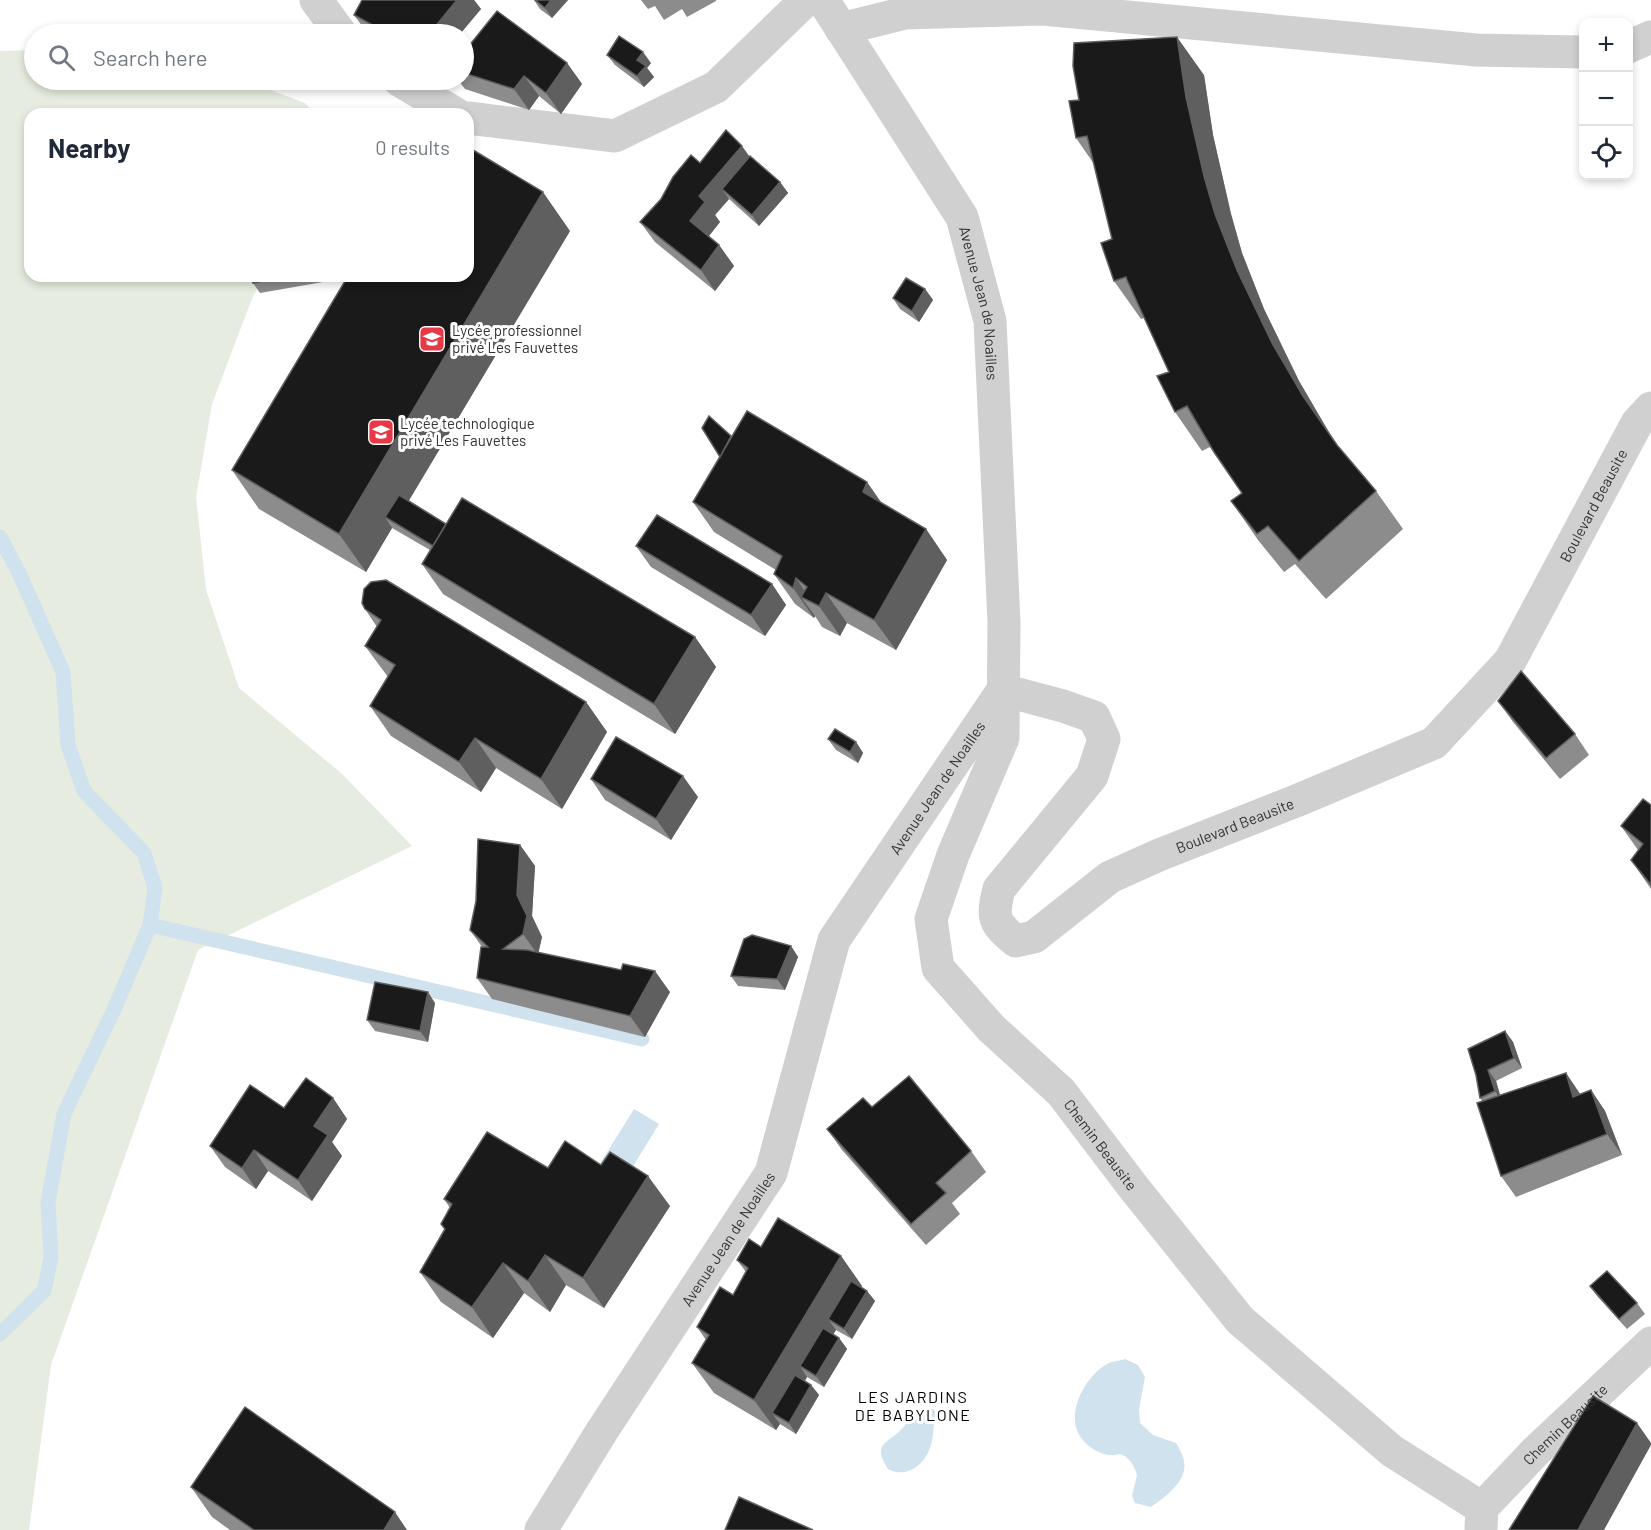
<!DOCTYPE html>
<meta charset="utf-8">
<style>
body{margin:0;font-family:Barlow,sans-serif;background:#f6f6f7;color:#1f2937}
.controls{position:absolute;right:18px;top:18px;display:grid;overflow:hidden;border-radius:12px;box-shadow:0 3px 9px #0003}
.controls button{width:54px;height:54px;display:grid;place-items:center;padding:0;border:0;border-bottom:2px solid #e0e1e3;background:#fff;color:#1f2937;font:30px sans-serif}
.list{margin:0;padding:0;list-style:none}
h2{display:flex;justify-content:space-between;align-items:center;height:78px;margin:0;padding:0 24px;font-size:26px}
h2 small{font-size:20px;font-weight:400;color:#747a83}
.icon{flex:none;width:33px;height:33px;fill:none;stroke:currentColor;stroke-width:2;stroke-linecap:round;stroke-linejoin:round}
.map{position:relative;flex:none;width:1651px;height:1530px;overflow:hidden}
.search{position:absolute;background:#fff;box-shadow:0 3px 9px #0003;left:24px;top:24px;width:450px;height:66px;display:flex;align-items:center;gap:15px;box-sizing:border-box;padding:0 21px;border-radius:33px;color:#747a83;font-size:22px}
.panel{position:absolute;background:#fff;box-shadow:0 3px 9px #0003;left:24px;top:108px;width:450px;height:174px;border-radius:18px}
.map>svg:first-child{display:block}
.green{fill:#e6ecdf}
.water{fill:#cfe2ee}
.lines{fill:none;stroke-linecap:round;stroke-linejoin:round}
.stream{stroke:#cfe2ee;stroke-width:15}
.minor{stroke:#d0d0d0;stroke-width:33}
.wall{fill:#8c8c8c}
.shaded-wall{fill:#5f5f5f}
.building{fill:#1a1a1a;stroke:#5f5f5f;stroke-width:1.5}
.labels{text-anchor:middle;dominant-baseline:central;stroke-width:6;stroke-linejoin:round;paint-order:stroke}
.street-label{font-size:15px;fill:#333;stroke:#fff}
.poi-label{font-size:15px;fill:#333;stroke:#fff;text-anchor:start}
.neighbourhood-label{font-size:16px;letter-spacing:1.5px;fill:#000;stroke:#fff}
</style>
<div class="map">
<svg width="1651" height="1530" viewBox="0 0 1651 1530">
<rect width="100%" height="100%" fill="#fff"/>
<polygon class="green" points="34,50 34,80 232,80 268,89 305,103 314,114 30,114 30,276 266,276 253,296 212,404 196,497 206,590 239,688 342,774 412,846 198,950 51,1365 29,1530 0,1530 0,51"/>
<g class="water">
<polygon points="634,1109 659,1124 621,1186 596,1170"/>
<path d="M1125,1359L1138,1365L1145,1377L1139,1409L1140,1423L1153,1435L1176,1443C1179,1448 1183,1455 1184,1461C1188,1481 1165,1497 1151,1507L1135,1503L1132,1496L1137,1475C1135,1467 1129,1456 1120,1454C1117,1454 1114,1456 1111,1455C1101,1455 1089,1448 1083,1440C1063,1417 1084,1377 1107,1364C1112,1361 1119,1361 1125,1359Z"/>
<path d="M926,1408L933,1409L936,1413C933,1422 934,1431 932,1441C928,1462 908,1480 888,1469C872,1444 886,1444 901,1430C907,1425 907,1419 911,1413L918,1411H923Z"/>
</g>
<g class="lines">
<g class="stream">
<polyline points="0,537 20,575 63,672 68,745 84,791 144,853 155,888 150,925 116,1005 64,1114 48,1202 51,1258 44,1291 0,1334"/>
<polyline points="150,925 642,1039"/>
</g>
<g class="minor">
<polyline points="316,0 341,34"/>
<path id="s1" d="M823,0L962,217L990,321L1004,622L1003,738L953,855L931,919L938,968L991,1028L1061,1092L1134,1188L1240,1320L1392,1451L1482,1508"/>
<polyline points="841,29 905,13 1043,9 1476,50 1584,52"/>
<polyline points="1628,47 1651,37"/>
<polyline points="399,80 456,114"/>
<polyline points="468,118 615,136 716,87 806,0"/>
<path id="s2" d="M1003,690L1063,706L1094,717L1104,739L1092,776L999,889C992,917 993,923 1016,941L1034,937L1110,877L1159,855L1296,801L1434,743L1510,661L1637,423L1651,408"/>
<path id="s3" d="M1481,1528L1482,1508L1535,1452L1651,1343"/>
<path id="s4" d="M541,1530L602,1431L771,1173L834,940L1003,690"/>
</g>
</g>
<g class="wall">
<polygon points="362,0 474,0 481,9 460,34 368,34 354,15"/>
<polygon points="534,0 568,0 552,18 540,9"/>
<polygon points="641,0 716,0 716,1 687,17 682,9 664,20 655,6 648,9"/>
<polygon points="464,52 567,63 582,84 561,114 539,96 529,110 465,89 458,80 464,80"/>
<polygon points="607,55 651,63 647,68 654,77 644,87 615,65"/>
<polygon points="1204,75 1213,135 1231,214 1242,253 1264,309 1299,381 1330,434 1337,445 1376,491 1403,529 1326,599 1295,564 1284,572 1258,540 1231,501 1242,493 1242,492 1210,447 1202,451 1175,412 1169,372 1144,318 1141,319 1114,281 1112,239 1094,164 1076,138 1079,100"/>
<polygon points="750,156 780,182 788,193 759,226 729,199 715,215 720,222 709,236 719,245 734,266 715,291 655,242 640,222 700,163"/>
<polygon points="570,231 408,501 446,524 695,637 716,667 675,734 443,594 422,564 430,550 392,528 366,572 259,509 232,470"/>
<polygon points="252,276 321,276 323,282 260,293 253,283"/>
<polygon points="925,289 933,300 919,322 900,309 893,298"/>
<polygon points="732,437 882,504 926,529 947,560 896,650 847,623 840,636 822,627 815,616 814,618 795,604 774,574 776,570 714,532 693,502"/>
<polygon points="636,546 772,584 786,605 765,636 651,567"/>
<polygon points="365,609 586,702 607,732 562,809 496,768 481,792 391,736 370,706 388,677 365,646 377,627"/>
<polygon points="1498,701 1575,734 1589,755 1560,779 1513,722"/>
<polygon points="828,739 856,742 863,753 858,763 836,750"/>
<polygon points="591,779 698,797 671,840 605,800"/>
<polygon points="1651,805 1651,889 1631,860 1638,850 1621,826"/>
<polygon points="520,845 535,866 532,916 542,937 538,953 670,992 645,1037 492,999 477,978 482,947 470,930"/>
<polygon points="791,946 798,957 785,990 738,986 731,976"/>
<polygon points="435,1003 428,1042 375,1031 367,1020"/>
<polygon points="1505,1031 1513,1042 1522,1068 1496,1081 1500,1095 1566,1073 1580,1094 1591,1090 1605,1111 1622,1155 1516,1197 1501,1176 1482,1101 1480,1098 1476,1075"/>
<polygon points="333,1098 347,1119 332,1142 342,1156 312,1201 268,1171 256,1189 225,1167 210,1146 284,1108"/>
<polygon points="872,1107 971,1151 986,1172 952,1203 960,1214 926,1245 842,1150 827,1129"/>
<polygon points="601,1165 670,1206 604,1308 566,1285 550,1312 524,1293 493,1338 441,1302 420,1272 445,1229 441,1224 450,1208 444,1199 548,1168"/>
<polygon points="761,1247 841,1256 862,1286 861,1287 867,1291 875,1301 852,1339 836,1330 833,1334 839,1338 847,1349 824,1387 807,1377 805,1381 811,1385 819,1395 796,1434 780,1424 776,1430 714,1393 692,1363 706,1340 697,1327 733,1295 746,1272 737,1260"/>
<polygon points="1590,1286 1637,1303 1645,1314 1627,1329 1597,1296"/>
<polygon points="191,1487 407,1530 230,1530 212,1517"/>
</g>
<g class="shaded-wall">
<polygon points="457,0 474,0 481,9 460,34 429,34"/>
<polygon points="551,0 568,0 552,18 545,8"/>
<polygon points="1177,37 1204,75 1213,135 1231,214 1242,253 1264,309 1299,381 1330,434 1303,396 1272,343 1237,270 1215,214 1204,176 1186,97"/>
<polygon points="643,52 651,63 647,68 654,77 644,87 637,76 637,60"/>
<polygon points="567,63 582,84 561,114 546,93"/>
<polygon points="524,76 539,96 529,110 514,89"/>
<polygon points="742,146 757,167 722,189 729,199 715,215 720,222 704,242 690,221 699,196"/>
<polygon points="780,182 788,193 759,226 752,215"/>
<polygon points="543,192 570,231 395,524 385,517 392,528 366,572 339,534"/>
<polygon points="719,245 734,266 715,291 701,270"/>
<polygon points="925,289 933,300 919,322 912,311"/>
<polygon points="867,482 888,512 863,492"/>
<polygon points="926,529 947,560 896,650 874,620"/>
<polygon points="796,578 813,603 801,597 815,616 814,618 793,588"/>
<polygon points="772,584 786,605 765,636 751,615"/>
<polygon points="826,593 847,623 840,636 819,606"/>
<polygon points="695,637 716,667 675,734 654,704"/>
<polygon points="586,702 607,732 562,809 541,779"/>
<polygon points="475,738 496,768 481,792 459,762"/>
<polygon points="856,742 863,753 858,763 850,752"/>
<polygon points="683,776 698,797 671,840 656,819"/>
<polygon points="520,845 535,866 532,916 542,937 538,955 523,934 517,895"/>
<polygon points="791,946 798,957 785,990 777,979"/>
<polygon points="655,971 670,992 645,1037 630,1016"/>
<polygon points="428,992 435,1003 428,1042 420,1031"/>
<polygon points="1505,1031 1513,1042 1522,1068 1514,1058"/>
<polygon points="1488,1070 1496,1081 1502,1102 1495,1091"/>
<polygon points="1566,1073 1580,1094 1573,1097"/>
<polygon points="1591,1090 1605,1111 1622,1155 1607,1134"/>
<polygon points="333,1098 347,1119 332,1142 342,1156 312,1201 298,1180 314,1126"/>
<polygon points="254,1150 268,1171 256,1189 242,1168"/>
<polygon points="648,1176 670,1206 604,1308 583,1278"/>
<polygon points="545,1255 566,1285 550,1312 528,1281"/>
<polygon points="841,1256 862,1286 839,1325 828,1319 836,1330 810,1373 800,1366 807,1377 782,1419 772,1413 780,1424 776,1430 754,1400"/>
<polygon points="503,1263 524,1293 493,1338 472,1307"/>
<polygon points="867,1291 875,1301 852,1339 844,1329"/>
<polygon points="839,1338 847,1349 824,1387 816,1376"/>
<polygon points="811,1385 819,1395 796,1434 789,1423"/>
<polygon points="1637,1423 1651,1443 1651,1445 1604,1530 1578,1530"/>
<polygon points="395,1512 407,1530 384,1530"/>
</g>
<g class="building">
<polygon points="362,0 457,0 429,34 389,34 354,15"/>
<polygon points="535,0 551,0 545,8"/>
<polygon points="497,11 567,63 546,93 524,76 514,89 464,73 464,52"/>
<polygon points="619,36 643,52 637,60 646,66 637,76 607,55"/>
<polygon points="1177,37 1186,97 1204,176 1215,214 1237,270 1272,343 1303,396 1337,445 1376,491 1299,561 1268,526 1257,534 1231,501 1242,493 1214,452 1187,406 1175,412 1157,376 1169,372 1127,280 1126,277 1114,281 1101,243 1112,239 1088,140 1087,136 1076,138 1069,101 1079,100 1073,66 1074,43"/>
<polygon points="726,130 742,146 699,196 705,202 690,221 719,245 701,270 640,222 661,199 673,177 691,155 700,163"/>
<polygon points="468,147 543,192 339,534 232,470 348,276 468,276"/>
<polygon points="750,156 780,182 752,215 722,189"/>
<polygon points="252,276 290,276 253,283"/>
<polygon points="906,278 925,289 912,311 893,298"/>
<polygon points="747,411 867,482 863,492 926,529 874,620 826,593 819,606 801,597 807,587 796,578 793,588 774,574 782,556 693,502"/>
<polygon points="709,416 731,436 720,457 702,428"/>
<polygon points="399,495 446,524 433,546 385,517"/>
<polygon points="462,498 695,637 654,704 422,564"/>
<polygon points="657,515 772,584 751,615 636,546"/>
<polygon points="386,580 586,702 541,779 475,738 459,762 370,706 395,665 365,646 381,620 365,609 362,603 364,589 371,582"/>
<polygon points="1521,671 1575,734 1546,758 1498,701"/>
<polygon points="835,729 856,742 850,752 828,739"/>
<polygon points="616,737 683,776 656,819 591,779"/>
<polygon points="1643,799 1651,805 1651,885 1631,860 1643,844 1621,826"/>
<polygon points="478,839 520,845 517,895 527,916 523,934 503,949 527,950 621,970 623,964 655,971 630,1016 477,978 481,947 488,947 470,930 476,901"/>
<polygon points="752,935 791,946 777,979 731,976 744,939"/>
<polygon points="375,982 428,992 420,1031 367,1020"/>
<polygon points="1505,1031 1514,1058 1488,1070 1495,1091 1480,1098 1476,1075 1468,1049"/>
<polygon points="1566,1073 1573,1097 1591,1090 1607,1134 1501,1176 1477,1103"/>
<polygon points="909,1076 971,1151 936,1183 946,1193 911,1224 827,1129 863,1098 872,1107"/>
<polygon points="306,1078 333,1098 314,1126 328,1135 298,1180 254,1150 242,1168 210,1146 250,1085 284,1108"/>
<polygon points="487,1132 548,1168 565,1141 601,1165 610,1152 648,1176 583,1278 545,1255 528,1281 503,1263 472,1307 420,1272 445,1229 441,1224 452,1204 444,1199"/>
<polygon points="778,1218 841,1256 754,1400 692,1363 709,1335 697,1327 720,1287 733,1295 748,1268 737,1260 749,1239 761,1247"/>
<polygon points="1607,1271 1637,1303 1619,1319 1590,1286"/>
<polygon points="851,1281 867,1291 844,1329 828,1319"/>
<polygon points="823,1328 839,1338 816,1376 800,1366"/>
<polygon points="795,1375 811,1385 789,1423 772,1413"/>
<polygon points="1593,1396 1637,1423 1578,1530 1509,1530"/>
<polygon points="245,1407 395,1512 384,1530 254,1530 191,1487"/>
<polygon points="739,1497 813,1530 725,1530"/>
</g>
<defs>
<symbol id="school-square" viewBox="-11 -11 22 22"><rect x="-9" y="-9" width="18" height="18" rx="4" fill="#e63946" stroke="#fff"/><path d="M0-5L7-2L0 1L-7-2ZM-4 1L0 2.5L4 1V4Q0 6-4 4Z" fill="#fff"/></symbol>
</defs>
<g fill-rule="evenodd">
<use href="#school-square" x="417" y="324" width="30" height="30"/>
<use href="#school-square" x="366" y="417" width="30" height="30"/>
</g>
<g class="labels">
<g class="street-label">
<text stroke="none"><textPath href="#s1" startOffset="346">Avenue Jean de Noailles</textPath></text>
<text stroke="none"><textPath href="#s2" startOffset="1119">Boulevard Beausite</textPath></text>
<text stroke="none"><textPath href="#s4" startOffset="850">Avenue Jean de Noailles</textPath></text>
<text stroke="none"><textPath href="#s2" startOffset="615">Boulevard Beausite</textPath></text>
<text stroke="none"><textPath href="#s1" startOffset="1268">Chemin Beausite</textPath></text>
<text stroke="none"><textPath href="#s4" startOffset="346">Avenue Jean de Noailles</textPath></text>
<text stroke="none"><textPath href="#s3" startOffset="138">Chemin Beausite</textPath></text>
</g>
<g class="poi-label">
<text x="452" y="330">Lycée professionnel<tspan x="452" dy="17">privé Les Fauvettes</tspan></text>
<text x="400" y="423">Lycée technologique<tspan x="400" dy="17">privé Les Fauvettes</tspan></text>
</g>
<g class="neighbourhood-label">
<text x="913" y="1396">LES JARDINS<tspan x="913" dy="18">DE BABYLONE</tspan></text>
</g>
</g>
</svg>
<div class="controls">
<button>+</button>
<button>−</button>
<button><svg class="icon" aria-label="locate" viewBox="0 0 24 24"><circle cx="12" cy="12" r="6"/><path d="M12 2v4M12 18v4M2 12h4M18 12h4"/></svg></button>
</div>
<div class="search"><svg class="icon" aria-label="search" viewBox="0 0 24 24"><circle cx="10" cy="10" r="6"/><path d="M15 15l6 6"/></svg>Search here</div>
<section class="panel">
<h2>Nearby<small>0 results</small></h2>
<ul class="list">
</ul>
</section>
</div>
